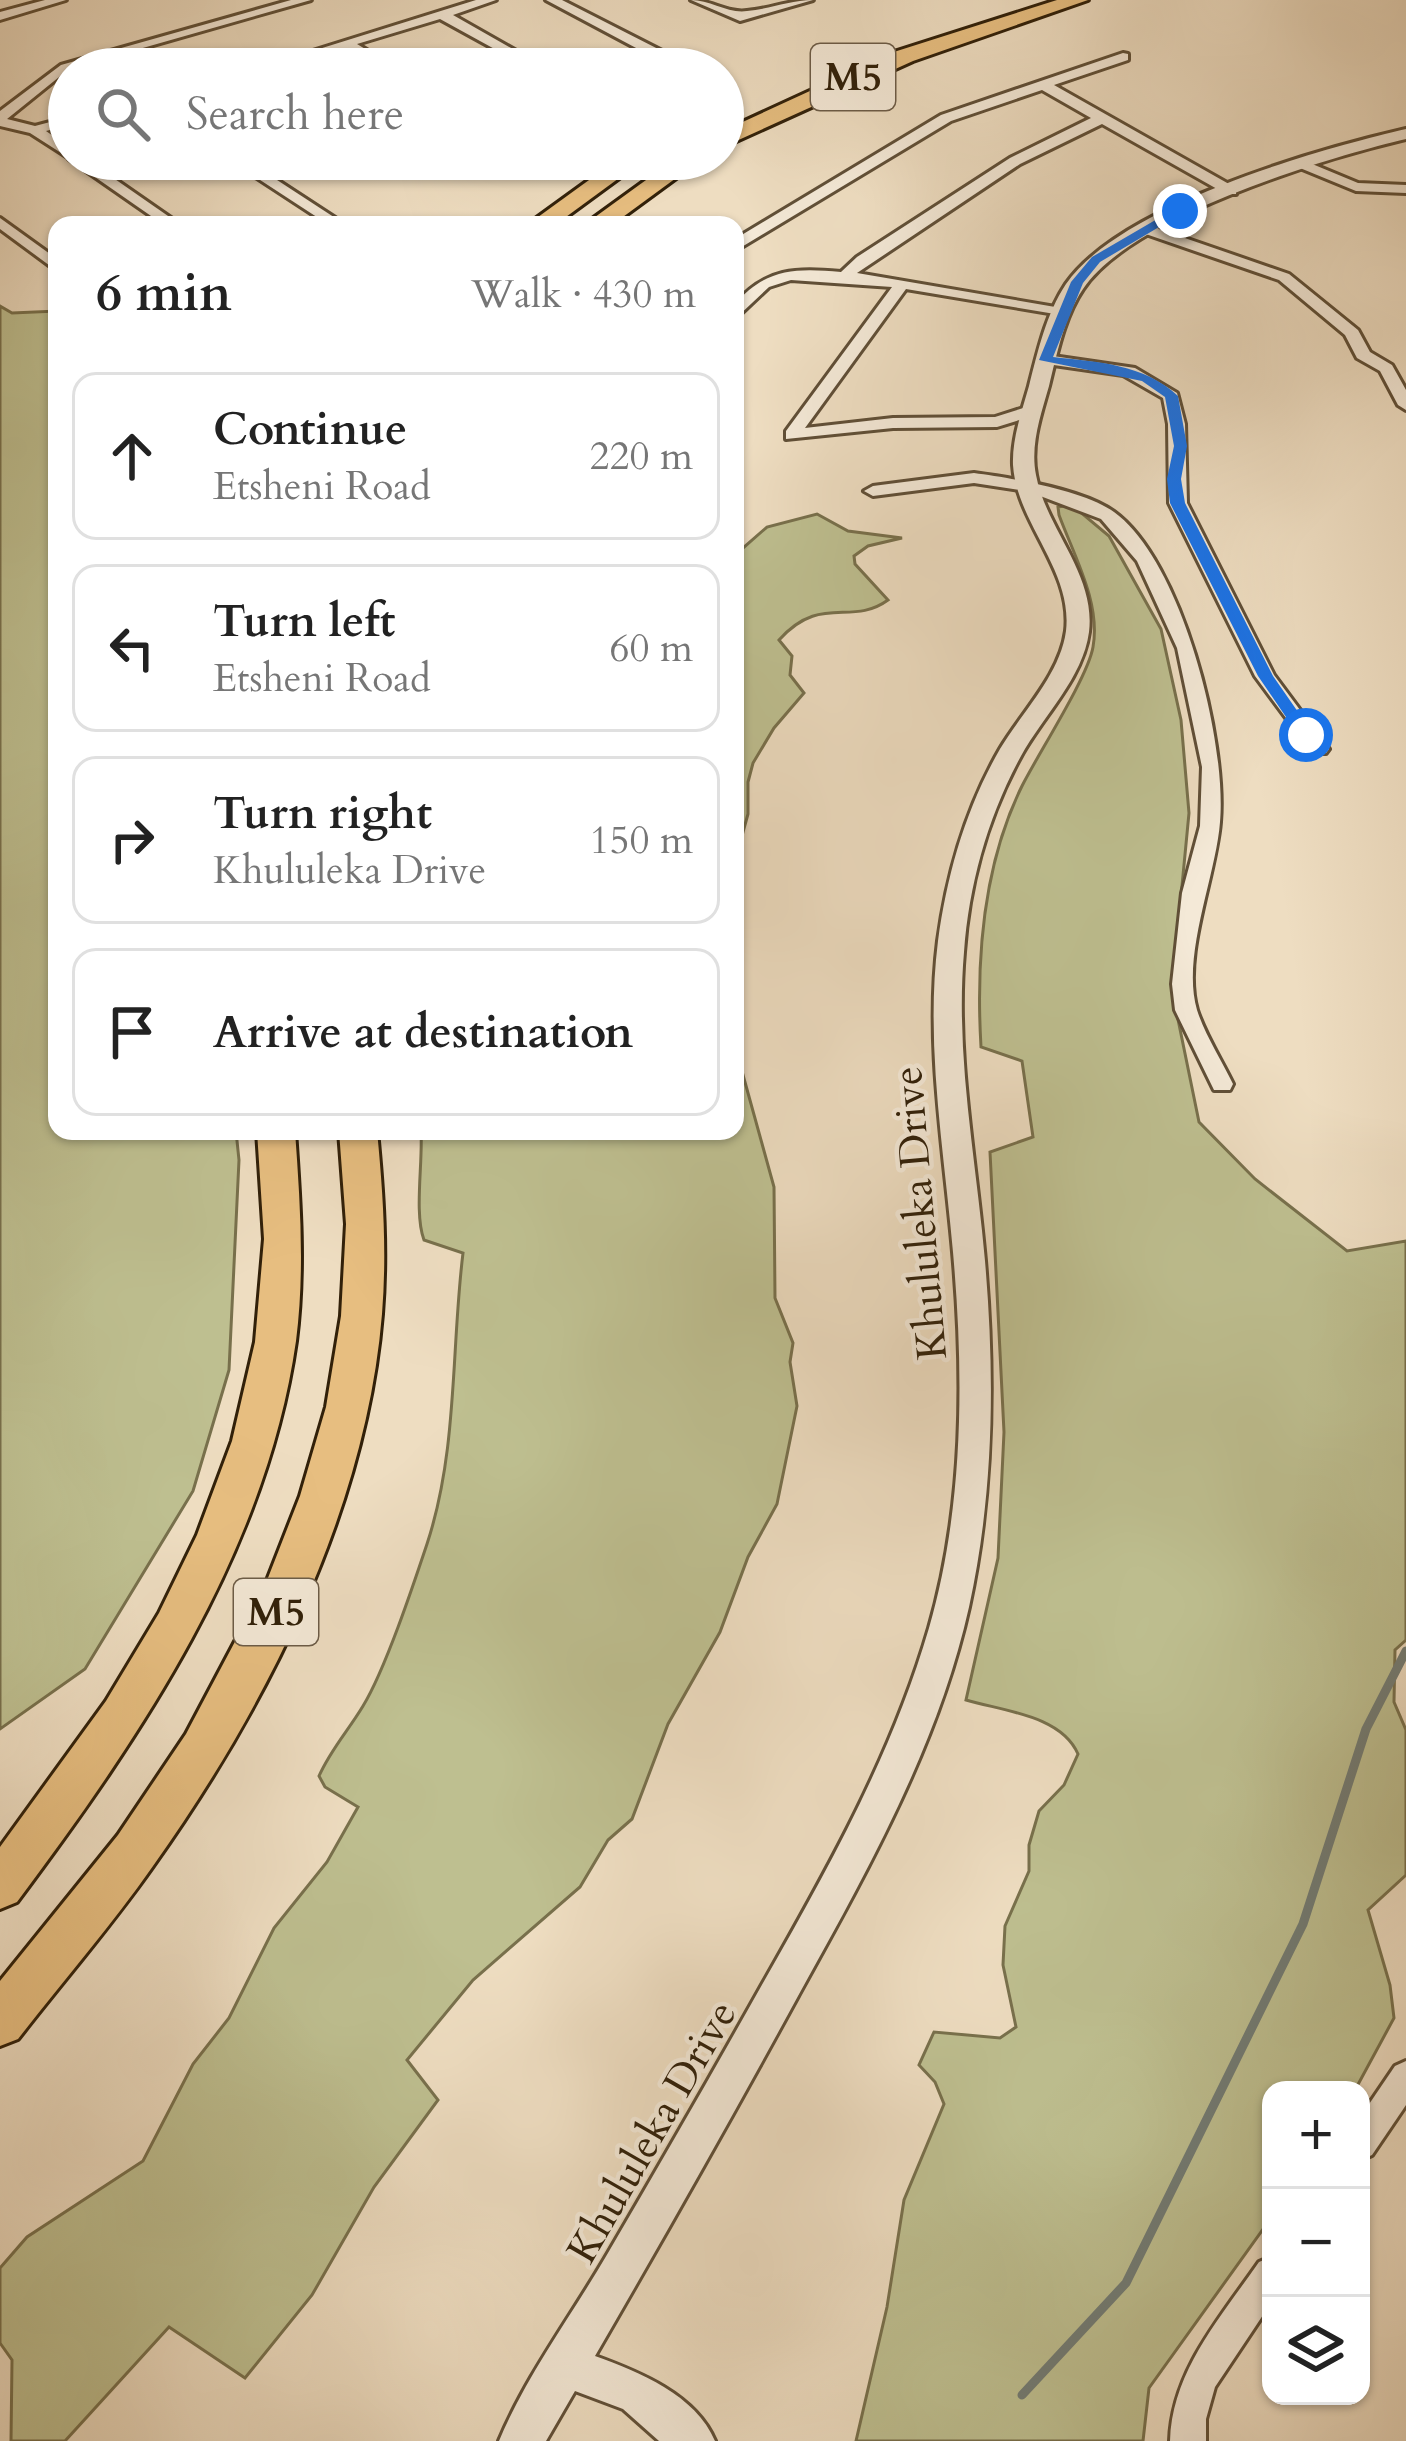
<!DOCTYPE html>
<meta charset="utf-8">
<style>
body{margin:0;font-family:Cardo,serif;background:#f6f6f6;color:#222}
.controls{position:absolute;right:36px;bottom:36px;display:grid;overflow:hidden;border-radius:24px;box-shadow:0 3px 9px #0004}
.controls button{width:108px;height:108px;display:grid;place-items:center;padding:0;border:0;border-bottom:3px solid #e0e0e0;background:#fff;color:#222;font:60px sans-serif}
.stop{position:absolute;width:36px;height:36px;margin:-27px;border:9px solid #1a73e8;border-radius:50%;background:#fff}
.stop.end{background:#1a73e8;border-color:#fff;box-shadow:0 3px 12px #0008}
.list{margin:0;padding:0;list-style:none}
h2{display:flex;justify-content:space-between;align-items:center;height:156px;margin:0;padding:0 48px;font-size:51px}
h2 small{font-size:39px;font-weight:400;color:#767676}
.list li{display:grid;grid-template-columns:78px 1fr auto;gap:36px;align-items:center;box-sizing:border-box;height:168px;margin:0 24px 24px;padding:0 24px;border:3px solid #e0e0e0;border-radius:24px}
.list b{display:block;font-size:45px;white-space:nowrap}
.list p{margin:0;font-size:39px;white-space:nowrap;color:#767676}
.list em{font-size:39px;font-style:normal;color:#767676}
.icon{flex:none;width:66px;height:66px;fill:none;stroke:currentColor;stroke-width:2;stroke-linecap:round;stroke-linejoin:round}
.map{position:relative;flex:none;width:1406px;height:2441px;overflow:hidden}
.search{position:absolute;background:#fff;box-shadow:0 3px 9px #0004;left:48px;top:48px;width:696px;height:132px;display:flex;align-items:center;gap:30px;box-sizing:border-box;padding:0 42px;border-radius:66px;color:#767676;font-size:45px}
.panel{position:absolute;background:#fff;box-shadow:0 3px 9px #0004;left:48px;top:216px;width:696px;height:924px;border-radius:24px}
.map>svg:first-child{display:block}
.green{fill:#bebf90;stroke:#78704c;stroke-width:3}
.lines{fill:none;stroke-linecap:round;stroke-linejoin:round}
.stream{stroke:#727c75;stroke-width:9}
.minor-casing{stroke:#604f37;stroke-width:6}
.tertiary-casing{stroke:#604f37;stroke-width:6}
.primary-casing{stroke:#312009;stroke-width:6}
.minor{fill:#f4e9d7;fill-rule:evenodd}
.tertiary{fill:#f4e9d7;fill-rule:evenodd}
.primary{fill:#e7be80;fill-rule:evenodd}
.route{fill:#1a73e8}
.labels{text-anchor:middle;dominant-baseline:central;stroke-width:9;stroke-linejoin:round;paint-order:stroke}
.shield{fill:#f4e9d7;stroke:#6c5c47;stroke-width:3}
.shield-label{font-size:39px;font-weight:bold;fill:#312009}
.street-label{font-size:42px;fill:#312009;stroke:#f4e9d7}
</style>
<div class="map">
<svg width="1406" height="2441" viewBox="0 0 1406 2441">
<rect width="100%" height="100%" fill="#eeddc1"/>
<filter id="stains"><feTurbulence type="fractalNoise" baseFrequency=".00167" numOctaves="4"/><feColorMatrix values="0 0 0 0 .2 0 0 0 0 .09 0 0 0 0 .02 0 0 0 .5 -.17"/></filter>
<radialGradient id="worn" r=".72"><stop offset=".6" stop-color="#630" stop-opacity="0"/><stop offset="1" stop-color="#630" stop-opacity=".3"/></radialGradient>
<g class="green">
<polygon points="0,306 12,313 57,311 57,1131 236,1131 239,1160 229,1370 193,1491 85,1669 0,1729"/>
<path d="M1064,506L1078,510L1109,536L1161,629L1181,720L1189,813L1172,990L1199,1122L1255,1179L1347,1251L1406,1241V1640L1395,1650L1394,1702L1406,1730V1875L1368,1910L1390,1985L1394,2018L1355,2090H1271V2218L1149,2388L1143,2441H856L887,2307L904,2200L944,2104L935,2082L919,2065L934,2032L1000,2038L1016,2027L1003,1965L1005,1926L1029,1871V1845L1039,1811L1064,1785L1078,1754C1061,1715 1003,1711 966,1700L998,1558L1004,1432L990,1152L1033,1137L1022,1061L981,1047C976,962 983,865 1022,786C1038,754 1088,677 1093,647C1101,603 1074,556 1059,515L1058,507Z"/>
<path d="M817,514L848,531L902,538L868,546L854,556L855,564L888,600C851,627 821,593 779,640L792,656L790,675L804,693L774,728L753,763L748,782V814L735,861V555L767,527Z"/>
<path d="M735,1046L774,1187L775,1298L793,1343L790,1362L797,1406L777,1504L748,1557L720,1632L668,1724L632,1819L608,1840L580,1887L473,1980L407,2060L438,2100L374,2187L312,2295L245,2378L169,2327L65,2441H11L12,2360L0,2343V2268L27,2237L143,2161L193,2064L229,2018L274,1928L327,1862L358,1807L325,1787L319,1776C331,1749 348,1731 363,1706C385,1670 413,1586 427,1544C458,1450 451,1350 463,1253L424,1240C414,1213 423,1163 421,1131H735Z"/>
</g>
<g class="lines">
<polyline class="stream" points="1022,2395 1126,2283 1303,1924 1366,1729 1406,1651"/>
<defs>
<g id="minor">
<polygon points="45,0 66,0 0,20 0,12"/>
<polygon points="291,0 311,0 69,69 7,119 35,126 69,117 69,125 46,131 69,147 69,158 30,133 0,126 0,111 61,65"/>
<polygon points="476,0 496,0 453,15 548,69 531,69 440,19 357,44 398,69 381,69 345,48 276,69 255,69"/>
<polygon points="546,0 562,0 664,52 668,61 660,69 645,69 653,57"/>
<path d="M691,0C710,0 729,14 747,11C770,9 790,0 813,0L740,21Z"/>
<path d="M1123,53L1128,54V60L1054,85L1236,188V194H1226L1102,124L1020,164L857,273L1061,308L1069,313L1067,316L906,289L805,428L893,418L995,417L1033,405L1041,410L1039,414L997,427L893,428L786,439V431L892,287L791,280L769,287L735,319V304C766,268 796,268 841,272L857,257L1010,158L1091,118L1042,90L951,121L740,248L735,250V239L941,115Z"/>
<polygon points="69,159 86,159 181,225 164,225"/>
<polygon points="228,159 245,159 346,225 329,225"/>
<path d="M383,159C401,159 416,170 434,169C452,169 467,159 485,159C454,183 413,183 383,159Z"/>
<polygon points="1305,161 1358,183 1406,185 1406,193 1356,191 1300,168 1298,165"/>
<polygon points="0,218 57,259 57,271 0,229"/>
<polygon points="1140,226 1150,226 1289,274 1358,330 1370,352 1392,365 1406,390 1406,410 1398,405 1380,371 1357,358 1345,335 1279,280 1140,232"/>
<polygon points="1046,355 1135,368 1177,393 1185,424 1187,503 1274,675 1329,749 1326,753 1312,753 1255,676 1169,503 1168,424 1163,398 1123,375 1040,363 1040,357"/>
<path d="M974,473C1011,478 1084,490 1114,512C1182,561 1227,741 1220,822C1216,876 1181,956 1197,1010C1205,1035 1222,1061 1233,1084L1230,1090H1214L1175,1010L1172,984L1182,893L1200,826L1202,767L1177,648L1137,561L1101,519L1027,491L974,483L873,496L864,491L873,486Z"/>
<polygon points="1406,2061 1406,2105 1372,2155 1361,2160 1361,2116 1395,2066"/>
<path d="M1271,2257V2303L1215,2387L1206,2419V2441H1170C1172,2371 1221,2317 1259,2262Z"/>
</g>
<path id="tertiary" d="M1406,129V139C1322,159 1131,217 1083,289C1064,317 1057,354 1049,386C1041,414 1030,445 1036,475C1046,529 1096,574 1089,632C1083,678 1043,716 1021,756C988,816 969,884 964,952C955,1056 976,1158 985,1261C995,1377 994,1493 969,1607C938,1746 866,1873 798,1996C732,2117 664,2237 595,2356C639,2372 696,2395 715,2441H659L623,2409L575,2391L546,2441H499C526,2376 572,2315 608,2253C660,2164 712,2074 763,1983C828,1869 892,1755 929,1628C964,1507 964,1376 953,1252C944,1149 925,1044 938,941C947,874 966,808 1000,749C1022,712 1060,675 1066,631C1073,570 1017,524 1013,465C1012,438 1022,411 1029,386C1038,351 1046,314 1066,284C1120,206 1315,150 1406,129Z"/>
<g id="primary">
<polygon points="1057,0 1088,0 913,61 723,147 723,131 897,51"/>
<polygon points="618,159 645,159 555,225 527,225"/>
<polygon points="675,159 702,159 612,225 584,225"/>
<path d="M257,1131H295C300,1201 305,1271 296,1341C266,1552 141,1736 17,1902L0,1909V1847L106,1701L159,1613L197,1535L232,1441L255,1342L264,1239Z"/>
<path d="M339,1131H377C383,1192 387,1252 382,1314C366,1511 266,1707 153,1866C111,1926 63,1981 18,2039L0,2046V1981L118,1835L186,1734L266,1583L300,1496L326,1407L341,1316L346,1224Z"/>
</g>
</defs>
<use href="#minor" class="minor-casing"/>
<use href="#tertiary" class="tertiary-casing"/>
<use href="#primary" class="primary-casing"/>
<use href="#minor" class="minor"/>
<use href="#tertiary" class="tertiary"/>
<use href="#primary" class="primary"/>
</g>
<path class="route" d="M1176,208L1186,211L1100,262L1083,283L1053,357C1098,362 1144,364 1178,396L1187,446L1181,479L1185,503L1273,676L1314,735L1306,740L1301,739L1258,676L1170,503L1167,479L1174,446L1165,397L1142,381L1039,360L1071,282L1092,257Z"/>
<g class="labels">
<g class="shield">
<rect x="811" y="44" width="84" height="66" rx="9"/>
<rect x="234" y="1579" width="84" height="66" rx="9"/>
</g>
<g class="shield-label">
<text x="853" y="77">M5</text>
<text x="276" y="1612">M5</text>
</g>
<g class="street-label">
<text transform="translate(920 1213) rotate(-95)">Khululeka Drive</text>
<text transform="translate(652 2132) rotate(-60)">Khululeka Drive</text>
</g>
</g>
<rect width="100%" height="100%" filter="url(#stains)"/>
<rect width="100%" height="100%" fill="url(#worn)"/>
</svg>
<div class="controls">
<button>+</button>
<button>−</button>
<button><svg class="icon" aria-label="layers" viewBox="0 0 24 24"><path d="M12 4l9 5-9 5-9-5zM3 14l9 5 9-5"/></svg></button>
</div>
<div class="stop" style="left:1306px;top:735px"></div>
<div class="stop end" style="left:1180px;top:211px"></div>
<div class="search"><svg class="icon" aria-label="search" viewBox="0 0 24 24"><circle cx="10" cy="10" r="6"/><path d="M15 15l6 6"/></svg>Search here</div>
<section class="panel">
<h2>6 min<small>Walk · 430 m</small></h2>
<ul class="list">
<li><svg class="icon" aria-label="ahead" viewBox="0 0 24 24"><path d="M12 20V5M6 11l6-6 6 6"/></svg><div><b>Continue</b><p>Etsheni Road</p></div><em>220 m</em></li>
<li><svg class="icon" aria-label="left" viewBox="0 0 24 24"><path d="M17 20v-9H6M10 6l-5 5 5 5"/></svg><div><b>Turn left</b><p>Etsheni Road</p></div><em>60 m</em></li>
<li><svg class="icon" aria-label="right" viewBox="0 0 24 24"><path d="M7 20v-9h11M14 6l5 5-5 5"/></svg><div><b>Turn right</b><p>Khululeka Drive</p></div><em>150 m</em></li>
<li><svg class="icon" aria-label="arrive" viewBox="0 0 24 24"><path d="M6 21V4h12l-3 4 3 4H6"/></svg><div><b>Arrive at destination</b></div></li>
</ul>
</section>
</div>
